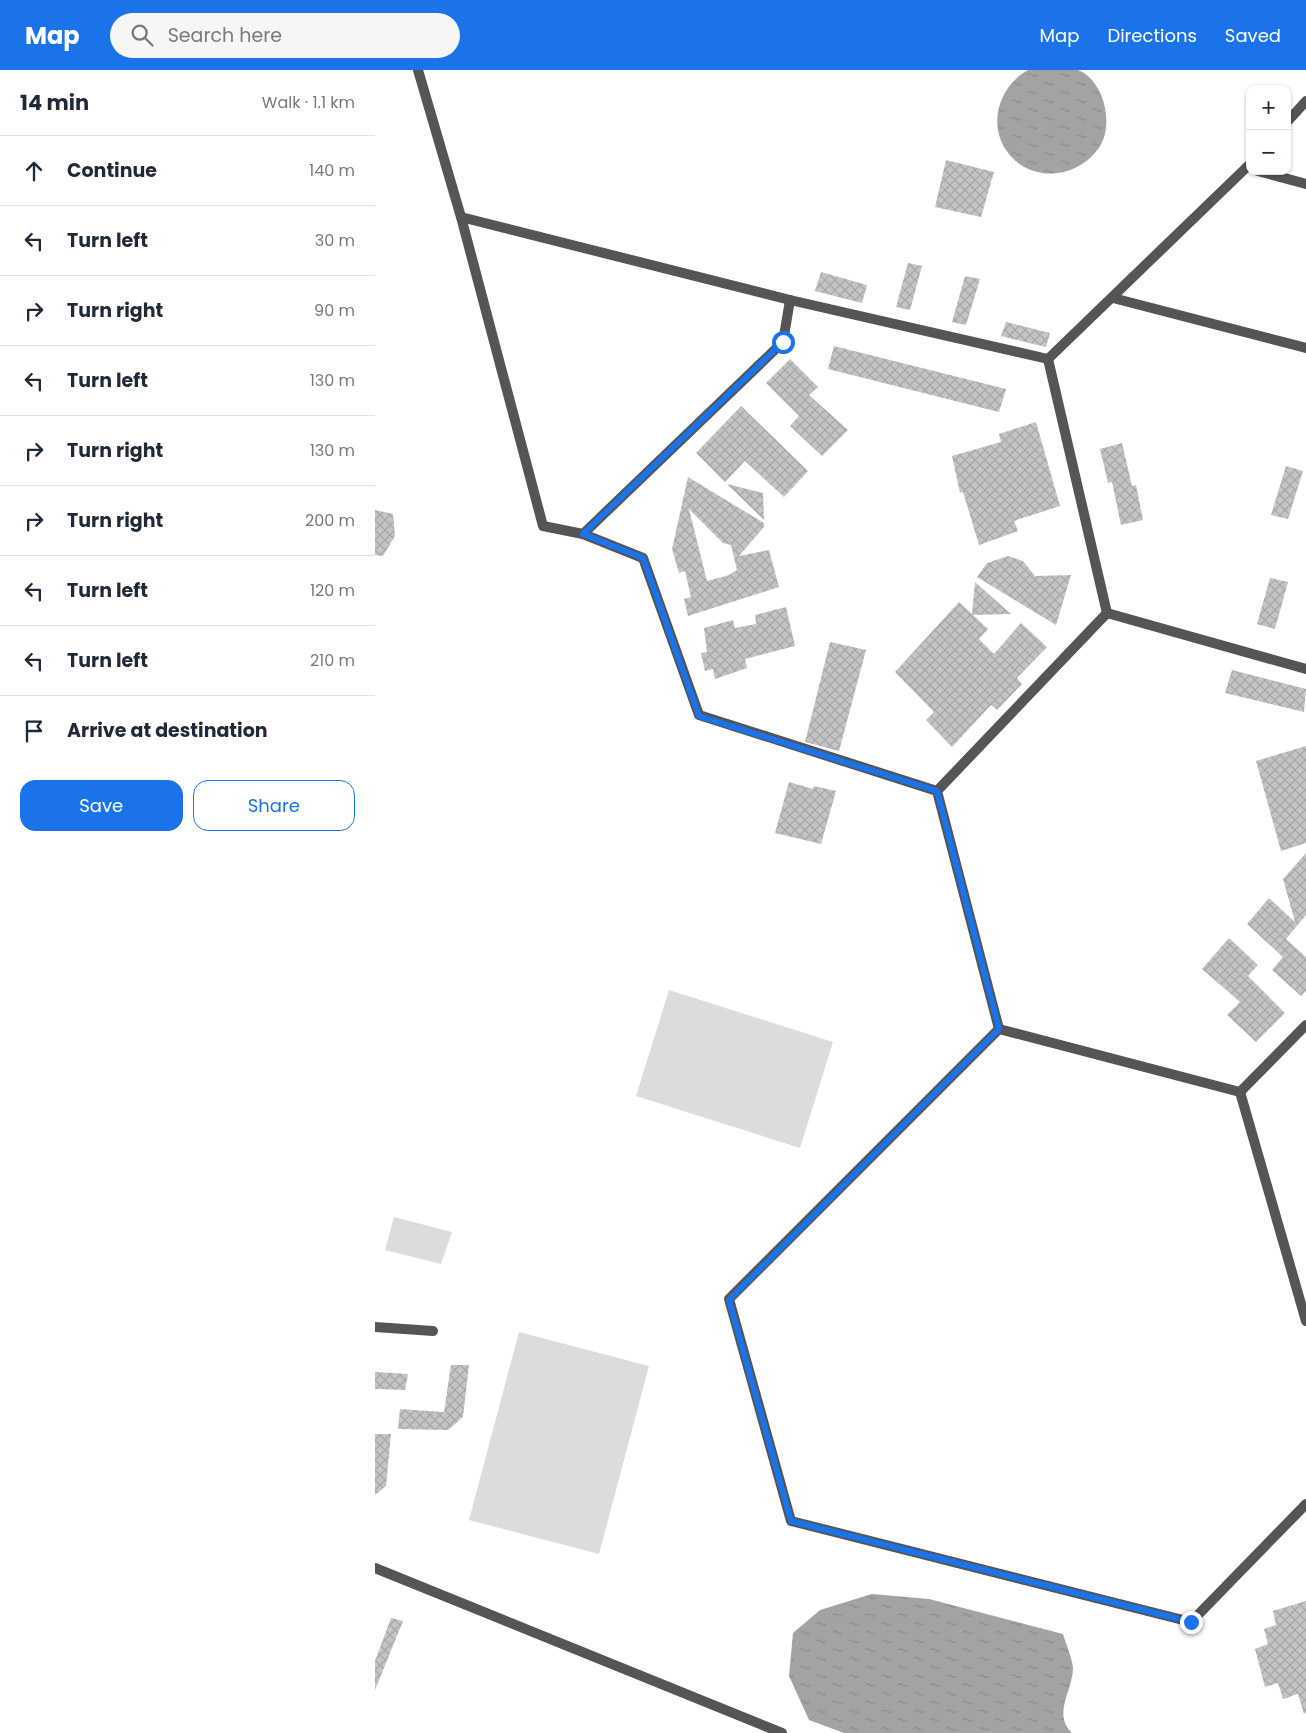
<!DOCTYPE html>
<meta charset="utf-8">
<style>
body{margin:0;font-family:Poppins,sans-serif;background:#f6f6f7;color:#1f2937}
.controls{position:absolute;right:15px;top:15px;display:grid;overflow:hidden;border-radius:10px;box-shadow:0 1px 4px #0004}
.controls button{width:45px;height:45px;display:grid;place-items:center;padding:0;border:0;border-bottom:1px solid #e0e1e3;background:#fff;color:#1f2937;font:25px sans-serif}
.stop{position:absolute;width:15px;height:15px;margin:-11px;border:4px solid #1a73e8;border-radius:50%;background:#fff}
.stop.end{background:#1a73e8;border-color:#fff;box-shadow:0 1px 5px #0008}
.list{margin:0;padding:0;list-style:none}
h2{display:flex;justify-content:space-between;align-items:center;height:65px;margin:0;padding:0 20px;font-size:21px}
h2 small{font-size:16px;font-weight:400;color:#747a83}
.list li{display:grid;grid-template-columns:32px 1fr auto;gap:15px;align-items:center;box-sizing:border-box;height:70px;padding:0 20px;border-top:1px solid #e0e1e3}
.list b{display:block;font-size:19px;white-space:nowrap}
.list em{font-size:16px;font-style:normal;color:#747a83}
.actions{display:flex;gap:10px;padding:15px 20px}
.actions a{flex:1;padding:11px 0;border:1px solid #1a73e8;border-radius:15px;text-align:center;font-size:18px;color:#1a73e8}
.actions .main{background:#1a73e8;color:#fff}
.icon{flex:none;width:28px;height:28px;fill:none;stroke:currentColor;stroke-width:2;stroke-linecap:round;stroke-linejoin:round}
.map{position:relative;flex:none;width:931px;height:1663px;overflow:hidden}
header{display:flex;align-items:center;gap:30px;box-sizing:border-box;height:70px;padding:0 25px;background:#1a73e8;color:#fff}
header strong{font-size:24px}
nav{display:flex;gap:28px;margin-inline-start:auto;font-size:18px}
.search{width:350px;height:45px;background:#f6f6f7;display:flex;align-items:center;gap:12px;box-sizing:border-box;padding:0 18px;border-radius:28px;color:#747a83;font-size:19px}
main{display:flex}
aside{flex:1;background:#fff}
.map>svg:first-child{display:block}
.green{fill:#dcdcdc}
.water{fill:url(#water-ripples)}
.building{fill:url(#building-cross-hatch);fill-rule:evenodd}
.lines{fill:none;stroke-linecap:round;stroke-linejoin:round}
.street{stroke:#555;stroke-width:10}
.route{stroke:#1a73e8;stroke-width:6}
</style>
<header>
<strong>Map</strong>
<div class="search"><svg class="icon" aria-label="search" viewBox="0 0 24 24"><circle cx="10" cy="10" r="6"/><path d="M15 15l6 6"/></svg>Search here</div>
<nav><a>Map</a><a>Directions</a><a>Saved</a></nav>
</header>
<main>
<aside>
<h2>14 min<small>Walk · 1.1 km</small></h2>
<ul class="list">
<li><svg class="icon" aria-label="ahead" viewBox="0 0 24 24"><path d="M12 20V5M6 11l6-6 6 6"/></svg><div><b>Continue</b></div><em>140 m</em></li>
<li><svg class="icon" aria-label="left" viewBox="0 0 24 24"><path d="M17 20v-9H6M10 6l-5 5 5 5"/></svg><div><b>Turn left</b></div><em>30 m</em></li>
<li><svg class="icon" aria-label="right" viewBox="0 0 24 24"><path d="M7 20v-9h11M14 6l5 5-5 5"/></svg><div><b>Turn right</b></div><em>90 m</em></li>
<li><svg class="icon" aria-label="left" viewBox="0 0 24 24"><path d="M17 20v-9H6M10 6l-5 5 5 5"/></svg><div><b>Turn left</b></div><em>130 m</em></li>
<li><svg class="icon" aria-label="right" viewBox="0 0 24 24"><path d="M7 20v-9h11M14 6l5 5-5 5"/></svg><div><b>Turn right</b></div><em>130 m</em></li>
<li><svg class="icon" aria-label="right" viewBox="0 0 24 24"><path d="M7 20v-9h11M14 6l5 5-5 5"/></svg><div><b>Turn right</b></div><em>200 m</em></li>
<li><svg class="icon" aria-label="left" viewBox="0 0 24 24"><path d="M17 20v-9H6M10 6l-5 5 5 5"/></svg><div><b>Turn left</b></div><em>120 m</em></li>
<li><svg class="icon" aria-label="left" viewBox="0 0 24 24"><path d="M17 20v-9H6M10 6l-5 5 5 5"/></svg><div><b>Turn left</b></div><em>210 m</em></li>
<li><svg class="icon" aria-label="arrive" viewBox="0 0 24 24"><path d="M6 21V4h12l-3 4 3 4H6"/></svg><div><b>Arrive at destination</b></div></li>
</ul>
<div class="actions"><a class="main">Save</a><a>Share</a></div>
</aside>
<div class="map">
<svg width="931" height="1663" viewBox="0 0 931 1663">
<defs>
<pattern id="water-ripples" width="26" height="14" patternUnits="userSpaceOnUse" patternTransform="scale(1.25)"><rect width="26" height="14" fill="#a3a3a3"/><path d="M2 4q2-2 4 0t4 0M15 11q2-2 4 0t4 0" fill="none" stroke="#8b8b8b"/></pattern>
<pattern id="building-cross-hatch" width="8" height="8" patternUnits="userSpaceOnUse" patternTransform="scale(1.25)"><rect width="8" height="8" fill="#c4c4c4"/><path d="M0 0l8 8M0 8l8-8" fill="none" stroke="#a7a7a7"/></pattern>
</defs>
<rect width="100%" height="100%" fill="#fff"/>
<g class="green">
<polygon points="294,920 458,972 425,1078 261,1026"/>
<polygon points="19,1147 77,1162 66,1194 10,1180"/>
<polygon points="144,1262 274,1296 224,1484 94,1450"/>
</g>
<g class="water">
<path d="M653,0C665,0 693,0 703,0C729,10 739,54 725,76C705,108 658,114 634,84C611,56 624,16 653,0Z"/>
<path d="M497,1524L554,1529L688,1564C691,1574 697,1588 698,1598C698,1620 677,1644 697,1663H469L434,1650L414,1606L418,1563L445,1540Z"/>
</g>
<g class="building">
<polygon points="571,90 619,102 606,147 560,137"/>
<polygon points="533,193 547,196 535,240 521,237"/>
<polygon points="446,202 492,215 487,233 440,221"/>
<polygon points="590,206 605,209 591,255 577,252"/>
<polygon points="631,252 675,263 671,277 626,266"/>
<polygon points="459,276 631,319 624,342 453,299"/>
<polygon points="415,289 443,317 434,325 473,360 447,386 415,356 424,346 391,313"/>
<polygon points="366,336 433,401 409,427 370,391 350,412 321,383"/>
<polygon points="661,352 685,436 639,451 643,461 604,475 588,422 585,423 577,386 626,372 624,364"/>
<polygon points="747,373 757,416 761,415 768,450 746,455 737,412 733,413 725,379"/>
<polygon points="911,396 928,401 913,449 896,445"/>
<path d="M313,407L389,453V457L364,486L394,480L404,517L313,546L309,529L316,527L310,501L304,503L297,479ZM314,439L348,473L356,475L362,500L354,505L332,511Z"/>
<polygon points="352,414 388,423 389,450"/>
<polygon points="0,440 18,444 20,466 8,486 0,485"/>
<polygon points="633,486 648,491 660,506 696,505 681,555 602,507 612,493"/>
<polygon points="895,508 913,512 900,559 882,554"/>
<polygon points="600,512 636,544 598,545 613,559 604,569 619,584 646,553 672,577 642,608 647,614 622,640 616,635 577,677 551,650 559,642 520,602 584,532 597,544"/>
<polygon points="411,537 420,576 370,589 372,598 340,609 338,599 330,601 326,583 332,582 329,558 358,550 360,558 381,554 380,545"/>
<polygon points="455,572 491,580 464,681 430,672"/>
<polygon points="857,600 931,619 929,642 850,623"/>
<polygon points="931,676 931,773 906,781 881,691"/>
<polygon points="414,712 438,719 439,716 461,721 446,774 400,763"/>
<polygon points="931,783 931,845 911,869 931,887 931,921 926,926 897,900 908,887 872,854 894,828 920,852 908,809"/>
<polygon points="854,868 883,895 873,906 910,943 881,972 852,945 865,932 827,899"/>
<polygon points="76,1295 94,1295 88,1347 73,1360 23,1359 25,1339 69,1342"/>
<polygon points="0,1302 33,1304 30,1320 0,1319"/>
<polygon points="0,1364 16,1364 11,1416 0,1425"/>
<polygon points="931,1531 931,1643 929,1644 923,1624 908,1629 903,1613 890,1617 880,1579 893,1574 889,1559 901,1555 898,1541"/>
<polygon points="16,1548 28,1551 0,1620 0,1591"/>
</g>
<g class="lines">
<g class="street">
<polyline points="43,0 86,147 168,456 208,464 268,488 324,645 562,721"/>
<polyline points="912,52 931,31"/>
<polyline points="883,101 931,114"/>
<polyline points="86,147 415,230 673,289 875,94"/>
<polyline points="738,228 931,278"/>
<polyline points="208,464 408,272 415,230"/>
<polyline points="732,543 931,599"/>
<polyline points="624,959 562,721 732,543 673,289"/>
<polyline points="865,1022 624,959 354,1229 416,1451 816,1552 931,1434"/>
<polyline points="865,1022 931,1251"/>
<polyline points="865,1022 931,955"/>
<polyline points="0,1257 58,1261"/>
<polyline points="0,1498 407,1663"/>
</g>
</g>
<g class="lines">
<polyline class="route" points="408,272 208,464 268,488 324,646 562,721 624,959 354,1230 416,1451 816,1552"/>
</g>
</svg>
<div class="controls">
<button>+</button>
<button>−</button>
</div>
<div class="stop" style="left:408px;top:272px"></div>
<div class="stop end" style="left:816px;top:1552px"></div>
</div>
</main>
